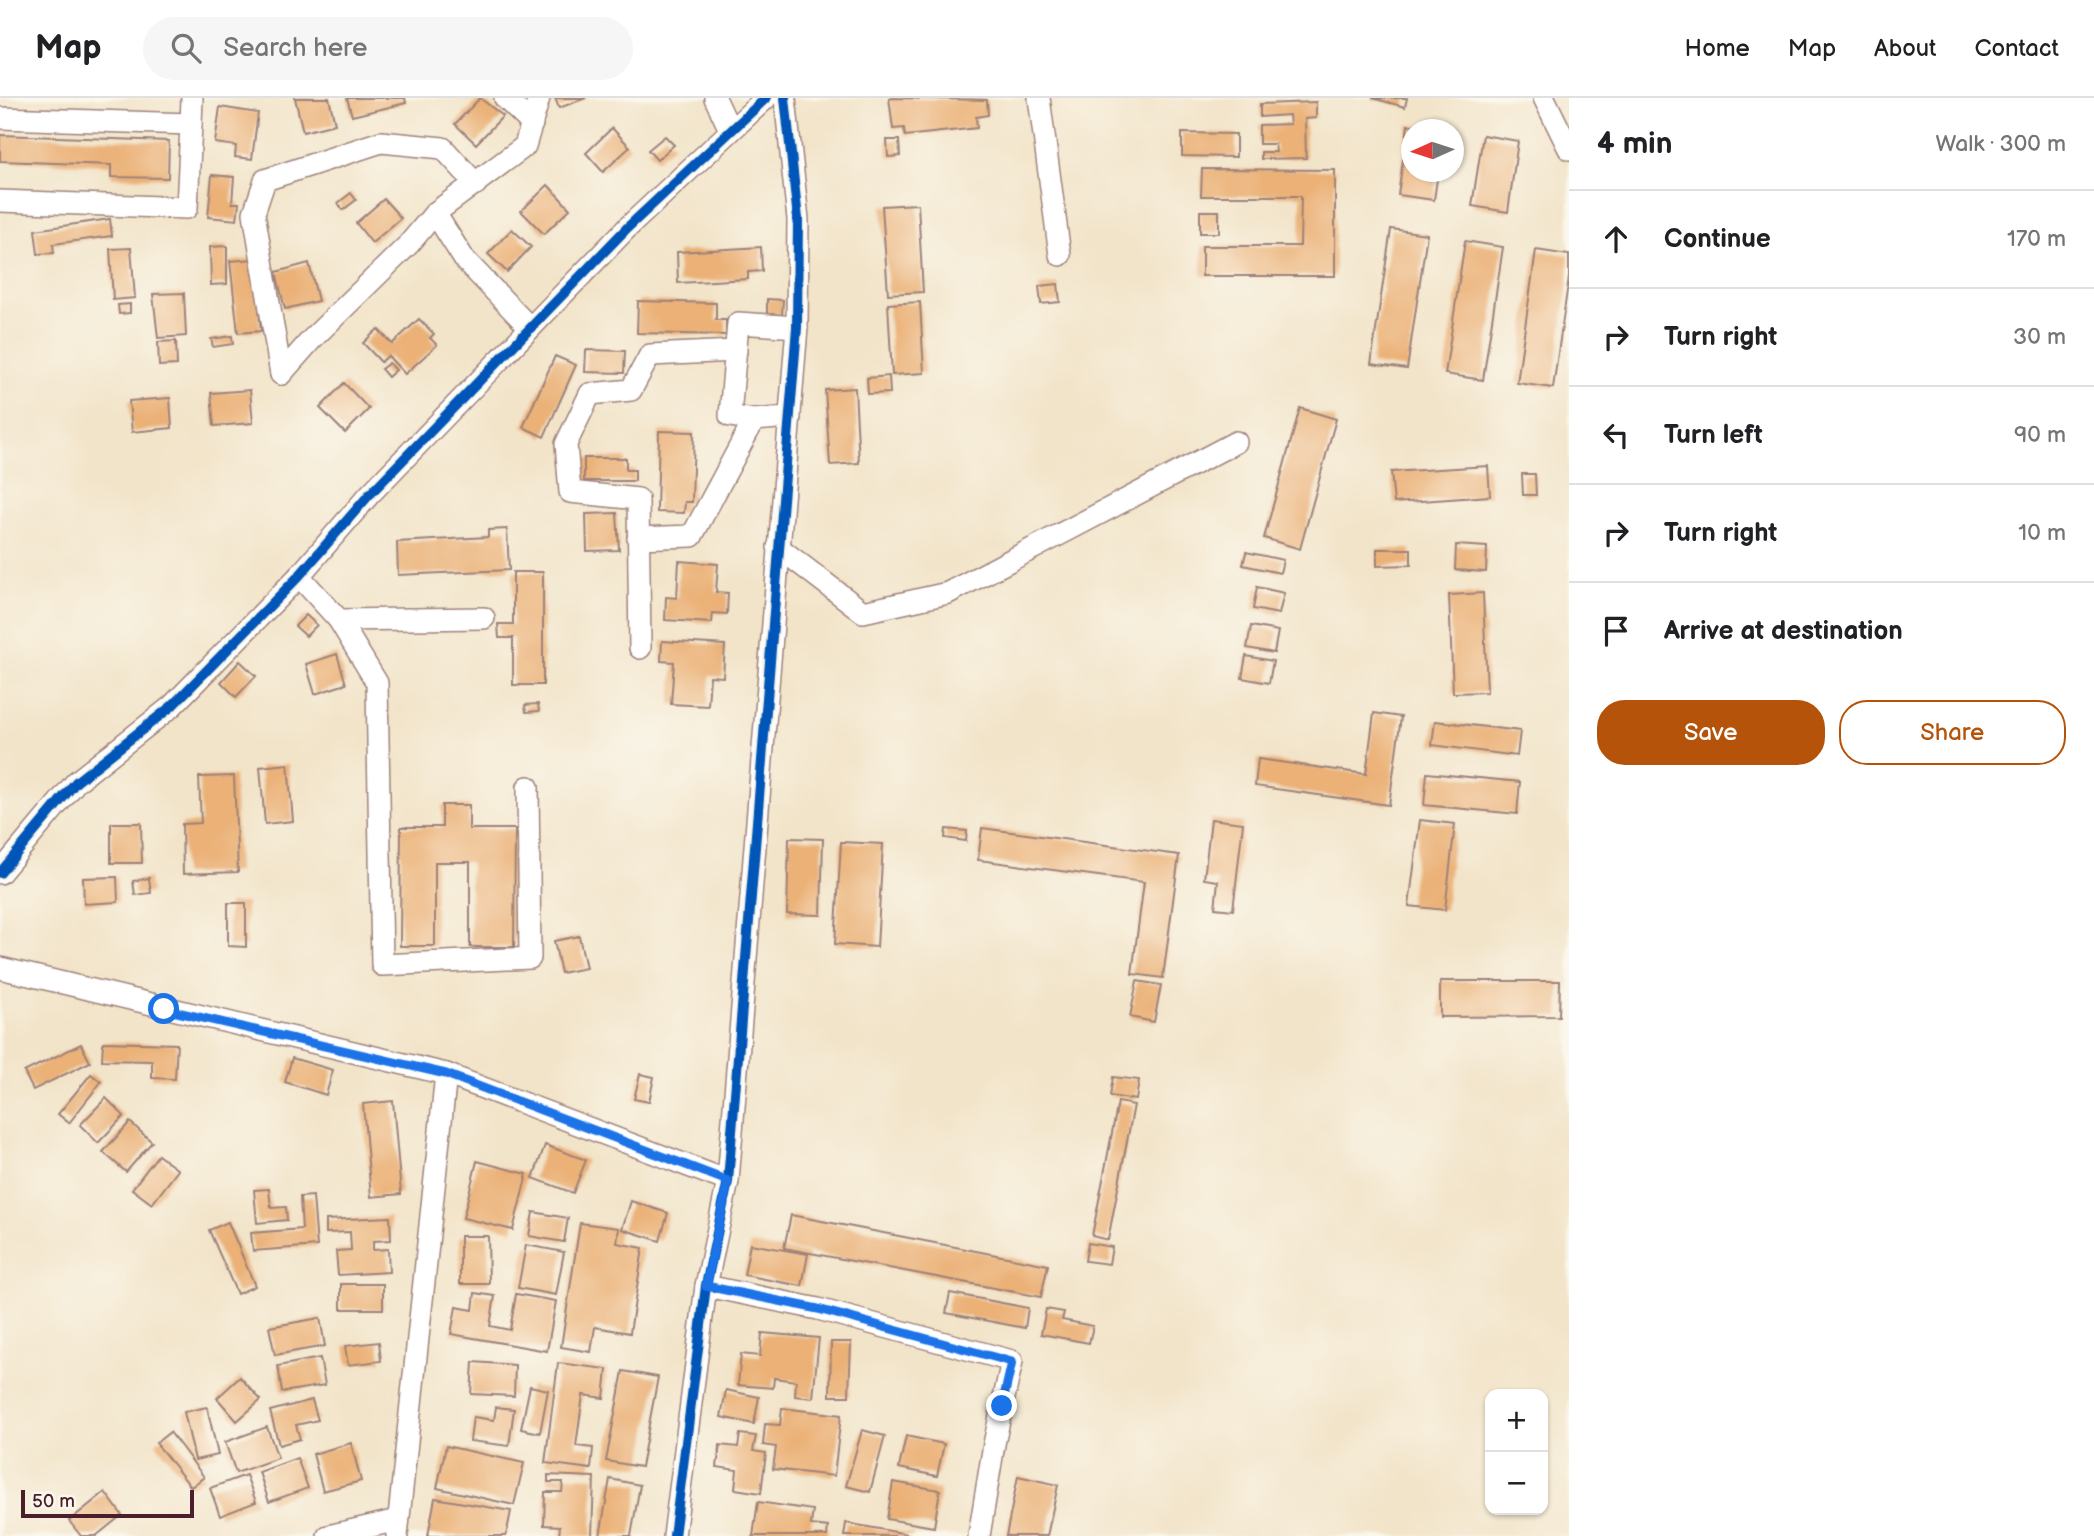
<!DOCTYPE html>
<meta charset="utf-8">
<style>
body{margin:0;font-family:"Balsamiq Sans",sans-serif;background:#f6f6f6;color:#202124}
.controls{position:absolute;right:21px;bottom:21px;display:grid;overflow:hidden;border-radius:14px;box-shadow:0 2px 5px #0004}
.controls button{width:63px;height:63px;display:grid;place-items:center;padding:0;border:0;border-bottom:2px solid #e0e0e0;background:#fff;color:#202124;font:35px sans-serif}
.compass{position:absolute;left:1401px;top:21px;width:63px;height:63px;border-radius:50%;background:#fff;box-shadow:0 2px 5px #0004;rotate:267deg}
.scale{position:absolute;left:21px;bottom:18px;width:173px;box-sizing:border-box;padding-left:7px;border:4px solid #4a1f2b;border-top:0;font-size:19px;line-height:24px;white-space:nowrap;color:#4a1f2b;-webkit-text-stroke:5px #fbf7ec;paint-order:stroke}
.stop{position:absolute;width:21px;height:21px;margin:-16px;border:5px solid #1a73e8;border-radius:50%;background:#fff}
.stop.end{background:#1a73e8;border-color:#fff;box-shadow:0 2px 7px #0008}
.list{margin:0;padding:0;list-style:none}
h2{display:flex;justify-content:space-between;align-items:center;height:91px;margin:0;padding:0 28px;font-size:30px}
h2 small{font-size:23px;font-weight:400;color:#757577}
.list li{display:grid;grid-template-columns:46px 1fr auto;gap:21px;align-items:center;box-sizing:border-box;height:98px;padding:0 28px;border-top:2px solid #e0e0e0}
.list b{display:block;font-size:26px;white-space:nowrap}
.list em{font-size:23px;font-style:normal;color:#757577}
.actions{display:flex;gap:14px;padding:21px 28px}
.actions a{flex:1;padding:16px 0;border:2px solid #b45309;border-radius:28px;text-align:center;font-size:24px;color:#b45309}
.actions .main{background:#b45309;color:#fff}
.icon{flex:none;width:38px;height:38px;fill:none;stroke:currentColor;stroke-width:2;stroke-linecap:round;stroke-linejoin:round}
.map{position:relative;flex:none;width:1569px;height:1438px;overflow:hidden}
header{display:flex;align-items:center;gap:42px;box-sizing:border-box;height:98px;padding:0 35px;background:#fff;border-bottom:2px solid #e0e0e0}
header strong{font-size:33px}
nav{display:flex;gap:38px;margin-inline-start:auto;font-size:24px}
.search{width:490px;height:63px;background:#f6f6f6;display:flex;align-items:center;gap:18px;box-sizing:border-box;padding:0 24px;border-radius:38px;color:#757577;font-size:26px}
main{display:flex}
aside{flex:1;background:#fff}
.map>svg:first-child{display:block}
.building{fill:#ebb177}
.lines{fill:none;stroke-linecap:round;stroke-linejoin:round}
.minor-casing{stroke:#9e827a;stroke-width:24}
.minor{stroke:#fff;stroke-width:21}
.cycleway-casing{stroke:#fbf7ec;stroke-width:15}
.cycleway{stroke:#0057b8;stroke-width:10}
.route{stroke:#1a73e8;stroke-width:9}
</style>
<header>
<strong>Map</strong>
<div class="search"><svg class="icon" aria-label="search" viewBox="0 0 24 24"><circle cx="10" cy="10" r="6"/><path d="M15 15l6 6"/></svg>Search here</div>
<nav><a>Home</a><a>Map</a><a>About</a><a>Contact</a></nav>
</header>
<main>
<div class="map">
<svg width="1569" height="1438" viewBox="0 0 1569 1438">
<rect width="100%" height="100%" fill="#fbf7ec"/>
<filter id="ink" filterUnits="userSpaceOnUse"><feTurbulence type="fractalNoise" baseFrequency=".0143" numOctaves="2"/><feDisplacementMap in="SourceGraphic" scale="14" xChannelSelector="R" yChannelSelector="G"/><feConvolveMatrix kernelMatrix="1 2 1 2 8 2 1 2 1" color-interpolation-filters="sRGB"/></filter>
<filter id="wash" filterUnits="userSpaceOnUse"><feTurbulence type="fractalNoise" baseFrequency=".00686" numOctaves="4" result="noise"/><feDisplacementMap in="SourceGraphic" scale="28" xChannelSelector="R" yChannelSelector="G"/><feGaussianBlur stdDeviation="1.57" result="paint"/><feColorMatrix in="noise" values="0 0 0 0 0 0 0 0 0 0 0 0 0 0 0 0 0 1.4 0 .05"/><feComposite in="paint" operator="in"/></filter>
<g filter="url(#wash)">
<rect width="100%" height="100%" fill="#f2e4c9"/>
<g id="blocks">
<g class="building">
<polygon points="295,0 329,0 335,26 303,34"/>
<polygon points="347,0 405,0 406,5 352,18"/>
<polygon points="480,0 503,18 476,46 455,26"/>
<polygon points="555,0 586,0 559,10"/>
<polygon points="889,0 987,2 988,17 976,19 977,30 905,38 904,30 893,31"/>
<polygon points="1372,0 1407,0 1405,9"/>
<polygon points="1316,4 1316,20 1305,21 1306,60 1261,61 1261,54 1276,54 1275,46 1259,46 1259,27 1290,26 1289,17 1260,19 1260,6"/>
<polygon points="220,9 258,15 252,61 235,59 236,48 215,45"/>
<polygon points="1408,27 1431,30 1412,32 1412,74 1438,74 1434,102 1398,97"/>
<polygon points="612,30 630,49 603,74 586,55"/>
<polygon points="1182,35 1236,36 1236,59 1182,58"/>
<polygon points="0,37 169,43 168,80 111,79 111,67 0,63"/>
<polygon points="1483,37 1518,43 1508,114 1472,108"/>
<polygon points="665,38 674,47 657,62 648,52"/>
<polygon points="887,42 899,42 900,58 888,59"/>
<polygon points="1202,71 1335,72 1335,178 1202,178 1202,148 1300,148 1301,98 1201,98"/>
<polygon points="212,77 234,79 232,105 239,105 237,122 208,119"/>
<polygon points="548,87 570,111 544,136 521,113"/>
<polygon points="351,95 356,102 343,112 338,105"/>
<polygon points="384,101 401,120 372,145 356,125"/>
<polygon points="918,106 923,194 888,196 882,108"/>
<rect x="1200" y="113" width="19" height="22"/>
<polygon points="110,121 112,138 53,146 54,155 38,156 35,132"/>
<polygon points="512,131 531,149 507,174 488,156"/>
<polygon points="1391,131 1427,136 1407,271 1371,266"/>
<polygon points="1465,143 1503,149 1483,282 1445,276"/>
<polygon points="227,148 227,186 211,187 210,149"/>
<polygon points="761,149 762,173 748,174 748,181 678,185 677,154"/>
<polygon points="131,150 135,200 113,202 110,151"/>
<polygon points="1536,152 1569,157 1569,179 1553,290 1517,285"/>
<polygon points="254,161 261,233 238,235 230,163"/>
<polygon points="309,165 318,203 285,211 276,174"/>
<polygon points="1058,186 1060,204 1041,206 1039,188"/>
<polygon points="184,195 186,238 158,240 153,196"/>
<polygon points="767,201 783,202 782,217 767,216"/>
<polygon points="638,203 716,205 716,222 726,222 726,237 637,235"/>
<polygon points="920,204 924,275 892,277 888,206"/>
<polygon points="130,206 130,215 119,216 118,207"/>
<polygon points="419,221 434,236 430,240 437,247 405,276 388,258 381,264 363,245 378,231 392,246"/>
<polygon points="232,238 233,246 213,249 211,241"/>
<polygon points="176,243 177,267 159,268 158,244"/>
<polygon points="586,252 625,253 624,275 585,274"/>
<polygon points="555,258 576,267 544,339 523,329"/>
<polygon points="389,265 396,272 388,279 381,271"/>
<polygon points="889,278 890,295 868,296 867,280"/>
<polygon points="344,285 369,311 345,335 320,310"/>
<polygon points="855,290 859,365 830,367 825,292"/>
<polygon points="250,292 253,325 214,328 211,295"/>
<polygon points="170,300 172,330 132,334 129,303"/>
<polygon points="1300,310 1336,321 1300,451 1264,440"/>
<polygon points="659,333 694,334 692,404 685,404 684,415 657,414"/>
<polygon points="584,360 626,360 626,372 635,372 635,383 584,383"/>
<polygon points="1488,368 1490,398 1394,405 1391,374"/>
<polygon points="1522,376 1535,376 1536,397 1523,397"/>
<polygon points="617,415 619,452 587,453 586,416"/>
<polygon points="507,431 509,472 398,477 397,444 488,439 488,432"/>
<polygon points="1456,447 1487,449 1486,474 1455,472"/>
<polygon points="1377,451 1411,451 1411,467 1377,468"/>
<polygon points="1246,454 1283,462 1280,475 1243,467"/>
<polygon points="679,463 718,466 716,494 728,495 727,516 713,515 712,525 665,522 666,499 677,500"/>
<polygon points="513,474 543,474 543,587 513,587 513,540 499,540 498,526 513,526"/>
<polygon points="1257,489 1284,495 1279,516 1253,511"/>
<polygon points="1483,495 1487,594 1453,595 1449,497"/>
<polygon points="306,517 317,527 306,538 295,528"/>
<polygon points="1251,528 1278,533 1274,555 1247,550"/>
<polygon points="662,543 725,547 723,579 710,578 708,608 671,606 674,564 661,563"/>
<polygon points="337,556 346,586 315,596 306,566"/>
<polygon points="1246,558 1273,563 1269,585 1242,580"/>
<polygon points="240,563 256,578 236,599 221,584"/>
<polygon points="538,606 539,613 526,614 525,607"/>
<polygon points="1374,615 1401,619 1389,707 1255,688 1258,661 1366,676"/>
<polygon points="1435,623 1520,633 1517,658 1432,647"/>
<polygon points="288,666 293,723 265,726 260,669"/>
<polygon points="1427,675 1520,684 1517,716 1424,707"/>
<polygon points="234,678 238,774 183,776 182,726 201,725 199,679"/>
<polygon points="442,707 469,707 469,731 515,731 514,849 470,849 470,764 435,764 435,848 400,848 401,729 442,729"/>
<polygon points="1211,721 1243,725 1233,812 1215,810 1218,783 1204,781"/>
<polygon points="1420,722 1455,726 1445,812 1409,808"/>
<polygon points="111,725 141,725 142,765 111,765"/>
<polygon points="982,730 1179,757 1163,880 1132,876 1144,784 978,762"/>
<polygon points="946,731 967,733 966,743 945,740"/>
<polygon points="789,740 823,741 821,817 787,816"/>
<polygon points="841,744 883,746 877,849 835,846"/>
<polygon points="117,779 118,804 84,806 83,780"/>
<polygon points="149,780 151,795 135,797 133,783"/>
<polygon points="228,805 246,805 246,849 228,848"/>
<polygon points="579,838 586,870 561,875 554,843"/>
<polygon points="1137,883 1161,887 1154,924 1130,919"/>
<polygon points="1440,883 1560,883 1559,918 1440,919"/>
<polygon points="103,944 177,946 175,981 152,980 152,963 102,962"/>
<polygon points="81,946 90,964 33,992 24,974"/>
<polygon points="292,960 333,972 326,997 285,984"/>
<polygon points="91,976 101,984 69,1025 58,1016"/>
<polygon points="640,976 654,979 649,1004 634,1001"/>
<polygon points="1113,979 1139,982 1136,1002 1110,998"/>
<polygon points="106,1000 124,1018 98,1045 80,1027"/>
<polygon points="393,1003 401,1096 371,1099 363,1006"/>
<polygon points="1118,1004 1134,1007 1108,1142 1092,1138"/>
<polygon points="130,1024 152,1044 126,1074 103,1054"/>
<polygon points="545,1047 586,1062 573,1095 533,1080"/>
<polygon points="158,1057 178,1072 152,1106 132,1091"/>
<polygon points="477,1063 527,1076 513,1132 463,1120"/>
<polygon points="269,1091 271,1110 286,1109 287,1122 257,1125 254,1092"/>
<polygon points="313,1098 317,1148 253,1153 251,1135 302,1131 300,1099"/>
<polygon points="631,1103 668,1115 660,1143 622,1131"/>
<polygon points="533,1114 568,1120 564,1144 529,1138"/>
<polygon points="791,1117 1048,1167 1041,1199 784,1150"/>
<polygon points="390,1119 391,1142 373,1143 373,1152 388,1151 389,1174 338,1177 336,1153 351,1152 350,1134 326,1135 326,1122"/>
<polygon points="228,1124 255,1188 237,1196 209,1132"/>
<polygon points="580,1125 619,1130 617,1145 643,1150 630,1235 595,1229 591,1254 561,1249"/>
<polygon points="460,1138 488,1138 489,1186 460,1186"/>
<polygon points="1088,1145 1112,1149 1109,1166 1085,1163"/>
<polygon points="750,1146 808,1156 802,1188 744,1177"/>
<polygon points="526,1147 564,1154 556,1197 518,1190"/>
<rect x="341" y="1186" width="42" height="25"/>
<polygon points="475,1195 495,1198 490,1228 510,1232 516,1196 556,1203 547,1253 451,1236 456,1209 473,1212"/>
<polygon points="950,1195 1028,1210 1025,1230 946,1215"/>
<polygon points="1046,1211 1064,1214 1062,1222 1093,1228 1089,1245 1041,1236"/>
<polygon points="320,1220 325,1248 275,1257 269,1229"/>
<polygon points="762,1235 819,1240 813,1300 795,1298 796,1283 774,1280 773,1290 738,1287 741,1256 760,1258"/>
<polygon points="379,1244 381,1263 348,1267 345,1248"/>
<polygon points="831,1244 851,1244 849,1298 830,1298"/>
<polygon points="320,1260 325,1287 282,1294 278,1268"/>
<polygon points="473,1264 515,1267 514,1298 471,1296"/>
<polygon points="558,1265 607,1271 604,1300 583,1297 576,1348 593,1350 591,1371 545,1365"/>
<polygon points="623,1273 658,1279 641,1369 606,1363"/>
<polygon points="240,1279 261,1302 237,1323 217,1300"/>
<polygon points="530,1288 548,1292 540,1335 521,1331"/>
<polygon points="726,1292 759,1299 754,1326 721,1319"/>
<polygon points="312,1302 318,1322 296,1327 300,1341 279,1347 270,1313"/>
<polygon points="207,1309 218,1357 195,1362 184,1314"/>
<polygon points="496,1309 514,1311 509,1348 470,1343 473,1319 494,1322"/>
<polygon points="782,1310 841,1317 834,1378 773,1371 776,1349 763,1347 765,1326 780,1327"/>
<polygon points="267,1329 278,1360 236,1375 225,1344"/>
<polygon points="862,1332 885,1338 870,1394 846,1388"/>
<polygon points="170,1334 204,1379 191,1389 156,1345"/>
<polygon points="740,1336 756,1338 753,1353 766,1355 761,1395 735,1391 737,1372 717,1369 720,1347 738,1349"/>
<polygon points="906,1338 944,1346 937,1378 899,1370"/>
<polygon points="351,1345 361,1383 323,1393 313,1356"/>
<polygon points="446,1348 524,1365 514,1407 437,1390"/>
<polygon points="297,1360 308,1390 269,1404 259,1374"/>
<polygon points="246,1377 256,1404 220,1418 210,1390"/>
<polygon points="548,1377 594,1379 592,1438 559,1438 560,1428 544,1427 545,1394 562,1394 563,1384 548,1384"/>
<polygon points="1018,1378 1058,1387 1047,1438 1006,1438"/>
<polygon points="610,1381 640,1387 631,1438 600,1438"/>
<polygon points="893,1384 940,1392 934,1429 887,1421"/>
<polygon points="105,1394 122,1417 96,1438 81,1438 69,1423"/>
<polygon points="435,1400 511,1413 506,1438 428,1438"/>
<polygon points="758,1404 813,1412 811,1427 828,1429 827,1438 753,1438"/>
<polygon points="846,1425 913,1437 913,1438 844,1438"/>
</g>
</g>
</g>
<g filter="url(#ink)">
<use href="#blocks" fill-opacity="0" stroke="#9e827a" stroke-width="2"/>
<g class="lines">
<defs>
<g id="minor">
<polyline points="505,0 532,26"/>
<polyline points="715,0 730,32"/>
<polyline points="1039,0 1060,157"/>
<polyline points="1544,0 1569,51"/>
<polyline points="0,20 191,26 192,0"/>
<polyline points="0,103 187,110 191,26"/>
<polyline points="435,115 464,161 530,230"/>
<polyline points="281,276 254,115 265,82 381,44 443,50 476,86"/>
<polyline points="281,276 311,242 409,146 435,115 525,48 539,0"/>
<polyline points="790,319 754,322 730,318 738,225 797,229"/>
<polyline points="638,440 692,438 754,322"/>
<polyline points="778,449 863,514 948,495 1236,344"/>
<polyline points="299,478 339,522 377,585 382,867 530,860 528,689"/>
<polyline points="339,522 484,520"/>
<polyline points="640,550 638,401 570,394 566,346 590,296 631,292 650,257 736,253"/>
<polyline points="0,775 76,684 172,608 299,478 369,397 627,130 766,0"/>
<polyline points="0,870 446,976 728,1083"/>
<polyline points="706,1188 818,1211 1012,1263 994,1346 979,1438"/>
<polyline points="328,1438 398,1422"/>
<polyline points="397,1438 446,976"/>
<polyline points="674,1438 706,1188 728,1083 797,229 798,121 785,0"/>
</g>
</defs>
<use href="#minor" class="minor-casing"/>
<use href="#minor" class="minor"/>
<defs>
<g id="cycleway">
<polyline points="0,775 76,684 172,608 299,478 369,397 627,130 766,0"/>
<polyline points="674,1438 706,1188 728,1083 797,229 798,121 785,0"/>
</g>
</defs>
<use href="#cycleway" class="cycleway-casing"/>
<use href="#cycleway" class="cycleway"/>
</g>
</g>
<g class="lines" filter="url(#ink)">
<polyline class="route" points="164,911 446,976 728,1083 706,1188 818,1211 1012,1264 1002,1308"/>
</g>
</svg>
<div class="controls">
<button>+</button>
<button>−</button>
</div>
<svg class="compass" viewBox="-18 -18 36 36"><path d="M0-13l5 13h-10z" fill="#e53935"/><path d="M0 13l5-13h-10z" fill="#757577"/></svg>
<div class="scale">50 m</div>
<div class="stop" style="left:164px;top:911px"></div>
<div class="stop end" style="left:1002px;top:1308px"></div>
</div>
<aside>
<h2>4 min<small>Walk · 300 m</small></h2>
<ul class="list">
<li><svg class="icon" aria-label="ahead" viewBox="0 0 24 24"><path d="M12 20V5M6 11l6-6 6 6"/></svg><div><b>Continue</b></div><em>170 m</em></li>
<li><svg class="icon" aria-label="right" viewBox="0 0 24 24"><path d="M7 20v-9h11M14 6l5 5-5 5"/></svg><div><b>Turn right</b></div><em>30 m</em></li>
<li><svg class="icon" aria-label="left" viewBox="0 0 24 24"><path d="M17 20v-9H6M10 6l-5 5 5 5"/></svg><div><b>Turn left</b></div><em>90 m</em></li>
<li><svg class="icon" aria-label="right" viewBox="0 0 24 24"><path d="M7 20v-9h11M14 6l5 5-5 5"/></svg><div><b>Turn right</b></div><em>10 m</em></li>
<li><svg class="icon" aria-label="arrive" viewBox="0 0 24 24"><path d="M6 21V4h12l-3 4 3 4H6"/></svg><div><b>Arrive at destination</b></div></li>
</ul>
<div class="actions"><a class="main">Save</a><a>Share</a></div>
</aside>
</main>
